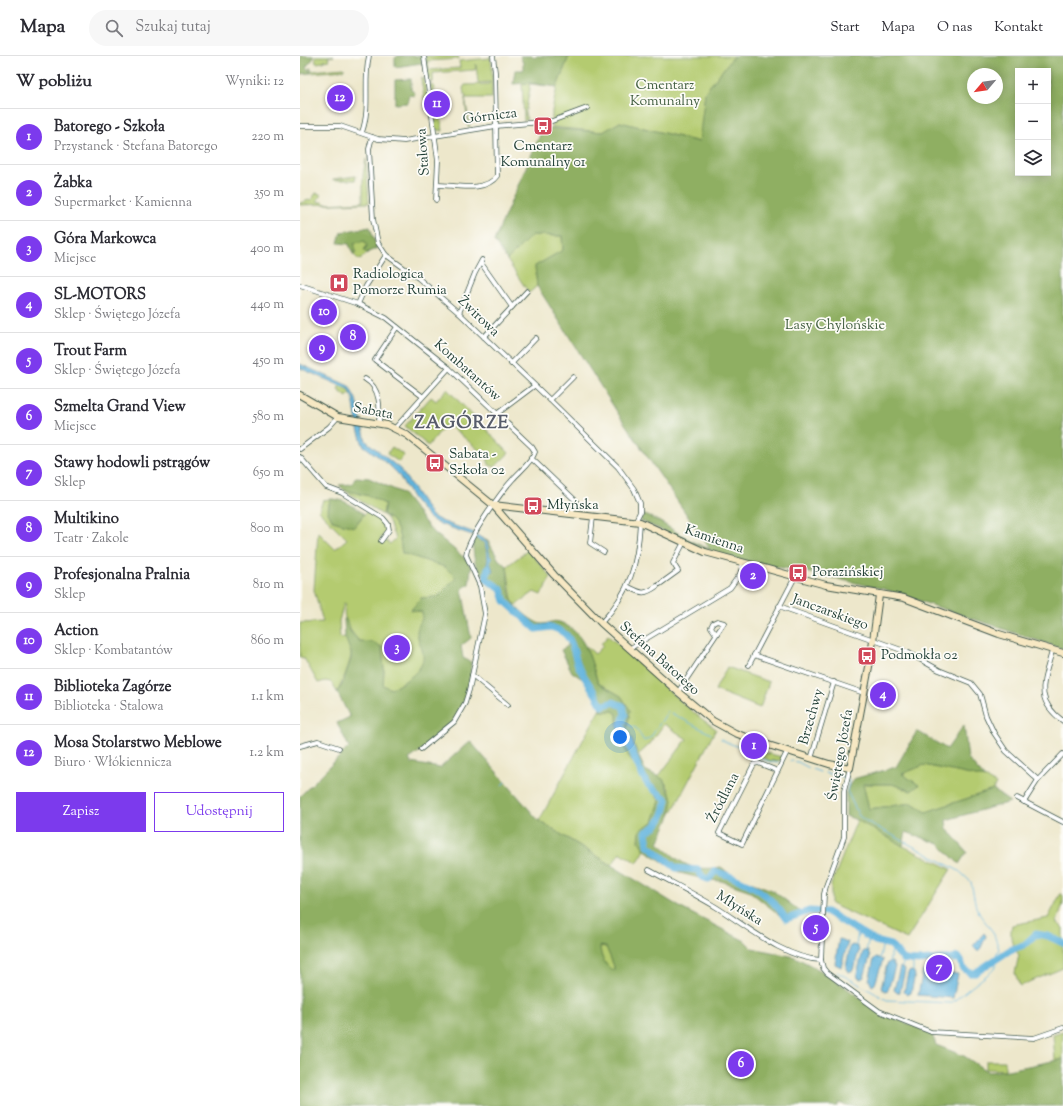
<!DOCTYPE html>
<html lang="pl">
<meta charset="utf-8">
<style>
body{margin:0;font-family:"Sorts Mill Goudy",serif;background:#f7f7f7;color:#2b2b33}
.controls{position:absolute;right:12px;top:12px;display:grid;overflow:hidden;border-radius:0px;box-shadow:0 2px 10px #0003}
.controls button{width:36px;height:36px;display:grid;place-items:center;padding:0;border:0;border-bottom:1px solid #e1e1e2;background:#fff;color:#2b2b33;font:20px sans-serif}
.compass{position:absolute;left:667px;top:12px;width:36px;height:36px;border-radius:50%;background:#fff;box-shadow:0 2px 10px #0003;rotate:241deg}
.you{position:absolute;left:320px;top:681px;width:14px;height:14px;margin:-10px;border:3px solid #fff;border-radius:50%;background:#1a73e8;box-shadow:0 0 0 6px #1a73e833}
.badge{display:grid;place-items:center;width:26px;height:26px;border-radius:50%;background:#7c3aed;color:#fff;font-size:13px;font-weight:700}
.pin{position:absolute;translate:-50% -50%;border:2px solid #fff;box-shadow:0 1px 4px #0006}
.list{margin:0;padding:0;list-style:none}
h2{display:flex;justify-content:space-between;align-items:center;height:52px;margin:0;padding:0 16px;font-size:17px}
h2 small{font-size:13px;font-weight:400;color:#7c7c81}
.list li{display:grid;grid-template-columns:26px 1fr auto;gap:12px;align-items:center;box-sizing:border-box;height:56px;padding:0 16px;border-top:1px solid #e1e1e2}
.list b{display:block;font-size:15px;white-space:nowrap}
.list p{margin:0;font-size:13px;white-space:nowrap;color:#7c7c81}
.list em{font-size:13px;font-style:normal;color:#7c7c81}
.actions{display:flex;gap:8px;padding:12px 16px}
.actions a{flex:1;padding:9px 0;border:1px solid #7c3aed;border-radius:0px;text-align:center;font-size:14px;color:#7c3aed}
.actions .main{background:#7c3aed;color:#fff}
.icon{flex:none;width:22px;height:22px;fill:none;stroke:currentColor;stroke-width:2;stroke-linecap:round;stroke-linejoin:round}
.map{position:relative;flex:none;width:763px;height:1050px;overflow:hidden}
header{display:flex;align-items:center;gap:24px;box-sizing:border-box;height:56px;padding:0 20px;background:#fff;border-bottom:1px solid #e1e1e2}
header strong{font-size:19px}
nav{display:flex;gap:22px;margin-inline-start:auto;font-size:14px}
.search{width:280px;height:36px;background:#f7f7f7;display:flex;align-items:center;gap:10px;box-sizing:border-box;padding:0 14px;border-radius:22px;color:#7c7c81;font-size:15px}
main{display:flex}
aside{flex:1;background:#fff}
.map>svg:first-child{display:block}
.green{fill:#b4cb6f;stroke:#6a8452}
.forest{fill:#8faf62;stroke:#57764b;fill-rule:evenodd}
.water{fill:#62b4dd;stroke:#407888}
.lines{fill:none;stroke-linecap:round;stroke-linejoin:round}
.stream{stroke:#62b4dd;stroke-width:1}
.river{stroke:#62b4dd;stroke-width:7}
.street-casing{stroke:#3e564b;stroke-width:5.5}
.secondary-casing{stroke:#3e564b;stroke-width:8}
.street{stroke:#fff;stroke-width:4}
.secondary{stroke:#f7e8c3;stroke-width:6}
.labels{text-anchor:middle;dominant-baseline:central;stroke-width:3.5;stroke-linejoin:round;paint-order:stroke}
.park-label{font-size:14px;fill:#446043;stroke:#fdfcf7}
.street-label{font-size:14px;fill:#1f3d34;stroke:#fdfcf7}
.poi-label{font-size:14px;fill:#1f3d34;stroke:#fdfcf7;text-anchor:start}
.district-label{font-size:18px;font-weight:bold;letter-spacing:1px;fill:#575c6b;stroke:#fdfcf7}
</style>
<header>
<strong>Mapa</strong>
<div class="search"><svg class="icon" aria-label="search" viewBox="0 0 24 24"><circle cx="10" cy="10" r="6"/><path d="M15 15l6 6"/></svg>Szukaj tutaj</div>
<nav><a>Start</a><a>Mapa</a><a>O nas</a><a>Kontakt</a></nav>
</header>
<main>
<aside>
<h2>W pobliżu<small>Wyniki: 12</small></h2>
<ul class="list">
<li><span class="badge">1</span><div><b>Batorego - Szkoła</b><p>Przystanek · Stefana Batorego</p></div><em>220 m</em></li>
<li><span class="badge">2</span><div><b>Żabka</b><p>Supermarket · Kamienna</p></div><em>350 m</em></li>
<li><span class="badge">3</span><div><b>Góra Markowca</b><p>Miejsce</p></div><em>400 m</em></li>
<li><span class="badge">4</span><div><b>SL-MOTORS</b><p>Sklep · Świętego Józefa</p></div><em>440 m</em></li>
<li><span class="badge">5</span><div><b>Trout Farm</b><p>Sklep · Świętego Józefa</p></div><em>450 m</em></li>
<li><span class="badge">6</span><div><b>Szmelta Grand View</b><p>Miejsce</p></div><em>580 m</em></li>
<li><span class="badge">7</span><div><b>Stawy hodowli pstrągów</b><p>Sklep</p></div><em>650 m</em></li>
<li><span class="badge">8</span><div><b>Multikino</b><p>Teatr · Zakole</p></div><em>800 m</em></li>
<li><span class="badge">9</span><div><b>Profesjonalna Pralnia</b><p>Sklep</p></div><em>810 m</em></li>
<li><span class="badge">10</span><div><b>Action</b><p>Sklep · Kombatantów</p></div><em>860 m</em></li>
<li><span class="badge">11</span><div><b>Biblioteka Zagórze</b><p>Biblioteka · Stalowa</p></div><em>1.1 km</em></li>
<li><span class="badge">12</span><div><b>Mosa Stolarstwo Meblowe</b><p>Biuro · Włókiennicza</p></div><em>1.2 km</em></li>
</ul>
<div class="actions"><a class="main">Zapisz</a><a>Udostępnij</a></div>
</aside>
<div class="map">
<svg width="763" height="1050" viewBox="0 0 763 1050">
<rect width="100%" height="100%" fill="#fdfcf7"/>
<filter id="ink" filterUnits="userSpaceOnUse"><feTurbulence type="fractalNoise" baseFrequency=".025" numOctaves="2"/><feDisplacementMap in="SourceGraphic" scale="8" xChannelSelector="R" yChannelSelector="G"/><feConvolveMatrix kernelMatrix="1 2 1 2 8 2 1 2 1" color-interpolation-filters="sRGB"/></filter>
<filter id="wash" filterUnits="userSpaceOnUse"><feTurbulence type="fractalNoise" baseFrequency=".012" numOctaves="4" result="noise"/><feDisplacementMap in="SourceGraphic" scale="16" xChannelSelector="R" yChannelSelector="G"/><feGaussianBlur stdDeviation="0.9" result="paint"/><feColorMatrix in="noise" values="0 0 0 0 0 0 0 0 0 0 0 0 0 0 0 0 0 1.4 0 .05"/><feComposite in="paint" operator="in"/></filter>
<g filter="url(#wash)">
<rect width="100%" height="100%" fill="#ede7cb"/>
<g class="green">
<polygon points="15,0 34,0 28,1 29,4 24,5 24,6 16,7"/>
<polygon points="125,0 158,0 159,3 127,5 129,12 127,12"/>
<polygon points="190,0 192,10 192,42 165,42 170,71 168,71 165,42 166,39 164,39 163,32 165,29 189,28 190,26 178,27 176,8 175,14 133,17 133,26 131,27 130,21 127,23 127,14 160,12 159,5 190,2"/>
<polygon points="269,0 434,0 405,36 400,86 320,66 303,76 252,71 252,55 257,31"/>
<polygon points="9,12 11,12 11,15 44,12 44,14 11,17"/>
<polygon points="121,22 124,23 129,46 126,48 127,53 129,54 126,54"/>
<polygon points="229,27 247,30 231,28 229,29 230,33 225,58 227,63 224,65 222,28"/>
<polygon points="131,29 133,29 134,31 135,51 139,51 143,75 137,74 134,69 129,38 131,37"/>
<polygon points="66,103 69,147 0,149 0,147 12,143 16,137 20,138 21,141 18,142 18,146 23,146 25,148 63,146 63,119"/>
<polygon points="56,120 55,124 33,124 33,123"/>
<polygon points="232,179 262,180 263,194 235,210 237,230 229,237 207,204"/>
<polygon points="65,185 67,190 64,193 67,197 70,195 59,204 53,198 56,196 54,187"/>
<polygon points="40,329 48,333 50,337 47,341 38,334"/>
<polygon points="147,333 209,397 195,411 189,409 187,401 147,367 128,390 105,370 131,341 136,345"/>
<polygon points="92,391 104,399 99,406 87,398"/>
<path d="M44,434L69,440L85,448L83,458C100,468 99,479 102,497L145,511L156,522L137,541L121,542L111,554L122,556L123,563C110,579 129,594 122,608C117,619 101,628 91,633L83,629L84,614L82,591L72,586L59,585C51,576 40,561 46,548L44,547L39,565L40,582L45,581C47,586 50,592 51,597C52,603 41,630 37,636L31,626L25,625L18,627L4,602L0,601V567L23,566L14,534L18,476L35,493L47,483L19,455L23,444L30,443L28,453L33,465L54,471L68,454L84,468L86,476L80,483L82,486L86,485L90,488L96,482C90,475 92,468 86,461Z"/>
<polygon points="228,494 251,521 241,539 234,536 216,549 212,544 207,510"/>
<path d="M308,580C345,609 377,647 416,673L370,760C373,746 372,728 358,721L387,683L364,668L350,688L338,699L327,672L330,654L321,640L298,627L286,590L295,598L303,590L301,588Z"/>
<polygon points="427,611 469,626 460,652 415,634"/>
<polygon points="301,651 300,655 313,655 317,658 318,679 343,723 360,745 353,766 339,785 345,794 337,807 320,796 312,809 239,765"/>
<polygon points="454,694 482,701 481,704 470,705 453,696"/>
<polygon points="624,709 685,722 696,728 693,734 626,756 612,747 569,753 563,728 592,728 611,735 618,729 602,718"/>
<polygon points="557,764 603,790 651,813 607,883 531,848 531,829"/>
<path d="M761,837L763,840V848L757,866L763,872V912L720,930L715,917L719,899C712,889 709,882 712,869L748,862Z"/>
<path d="M300,890L306,891L314,910V915C305,910 300,901 300,890Z"/>
<polygon points="763,975 763,1003 755,1005 753,978"/>
<polygon points="686,1005 705,1005 705,1014 686,1013"/>
</g>
<g class="forest">
<polygon points="0,0 13,0 13,3 6,11 11,17 0,18"/>
<polygon points="98,0 122,0 122,7 95,11 95,2"/>
<polygon points="220,0 232,0 234,2 237,0 269,0 257,31 230,27 213,28 215,14 223,14 223,7"/>
<path d="M434,0H763V593L584,533L496,514L445,506L403,492L341,465V461L345,459C367,467 385,485 410,493L319,359L237,230L235,210L263,194L262,180L232,179L207,204L194,185L243,72L303,76L320,66L399,86L405,36ZM718,15H748V117H718ZM673,18H697V42H673Z"/>
<polygon points="111,23 111,34 115,37 114,40 109,39 107,47 95,48 95,24"/>
<polygon points="70,171 77,192 67,197 64,195 67,190 65,185 54,187 56,194 53,198 49,188 38,187 41,176"/>
<path d="M56,421L69,422L102,437L131,474L168,505L171,512L169,528L162,533L171,582L161,590L163,602L171,606C171,625 165,646 156,662C151,670 118,698 109,703L111,707L140,712L170,685L239,765L383,853L445,885L452,892L495,901L527,918L578,955L632,978L636,989L664,1000L688,1016L708,1014L763,1003V1050H551L538,1047V1050H0V740L49,691L37,667L50,661L37,636L42,629L51,603V597L45,581L44,563H46L50,575L59,585L72,586L82,591L84,614L83,629L91,633C103,627 126,614 123,598C122,591 118,584 117,577C117,567 124,566 122,556L111,554L121,542L137,541L156,522L145,511L102,497C99,479 100,468 83,458L85,448L69,440L44,434L39,429L52,428ZM300,890L306,891L314,910V915C305,910 300,900 300,890Z"/>
<path d="M30,443C45,443 53,450 64,458L54,471L33,465L28,457Z"/>
<path d="M175,479L188,485L199,504L207,510C208,520 208,534 212,544C215,551 235,569 243,568C253,567 254,562 266,569C287,581 291,606 298,627L321,640L330,654L327,672L338,699L345,714L363,723L373,744L370,760L358,787C383,807 387,816 421,811L431,819L472,834L501,856L486,864L448,834L421,825L408,824L380,817L345,794L339,785L340,774L353,766L360,745L328,699L318,679L317,658L313,655H300L301,651L284,624L272,616L261,594L268,590C267,571 250,571 235,572L205,547L196,527C179,518 174,511 173,491C173,485 172,484 175,479Z"/>
<polygon points="664,669 668,703 685,722 624,709 602,718 619,729 611,735 592,728 563,728 569,753 612,747 626,756 693,734 710,746 646,764 647,773 667,796 659,808 639,788 606,776 603,790 557,764 546,760 546,736 553,723 596,711 617,675 647,693"/>
</g>
<g class="water">
<polygon points="0,308 49,330 56,343 66,385 100,413 132,460 141,465 175,477 172,479 137,467 128,461 113,443 98,418 88,408 63,389 58,373 53,342 48,333 0,312"/>
<polygon points="177,479 187,486 190,500 192,502 190,506 193,515 188,518 188,521 185,516 188,503 185,487 175,482"/>
<polygon points="684,877 686,880 680,894 677,895 673,890"/>
<polygon points="539,883 548,886 541,911 535,908"/>
<polygon points="553,889 558,891 559,895 553,914 549,916 546,911 550,890"/>
<polygon points="563,895 568,895 570,901 564,921 561,923 558,922 557,918"/>
<polygon points="576,901 583,904 575,928 572,930 569,924 574,903"/>
<polygon points="589,906 592,906 595,911 588,934 585,935 581,932 587,908"/>
<polygon points="600,911 605,914 600,936 597,937 594,934"/>
<polygon points="610,915 614,916 615,919 611,937 607,939 604,936 608,917"/>
<polygon points="623,915 658,918 653,942 618,939"/>
</g>
<g class="lines">
<g class="stream">
<polyline points="371,657 411,678"/>
<polyline points="323,663 329,669 336,672 344,685 351,681 368,655"/>
<path d="M421,683C429,688 438,690 447,695C457,700 465,707 478,706"/>
<polyline points="490,705 498,706 509,712"/>
<polyline points="512,713 520,716"/>
<polyline points="525,717 545,721"/>
<polyline points="202,729 205,726"/>
<polyline points="556,890 558,876"/>
<polyline points="566,895 569,882"/>
<polyline points="580,902 583,886"/>
<polyline points="589,906 593,891"/>
<polyline points="602,911 604,904"/>
<polyline points="613,915 613,905"/>
<polyline points="537,916 587,944 651,947 696,912 695,901 699,893 693,876 680,859 676,851 671,826 659,815 566,765 559,760 547,735 549,723"/>
</g>
<path class="river" d="M188,512L186,523L201,533L205,545L236,573L251,571C257,573 263,575 267,580C274,589 274,600 278,609C285,624 295,635 302,650L313,646L323,650L325,658L321,670C331,688 335,709 347,727C352,735 361,737 367,744C364,759 360,770 346,776L348,789L376,812L398,814C401,819 403,823 409,823L415,815C445,825 468,834 486,863L509,855L527,856L575,885L591,889L603,903C620,908 637,901 655,903L657,901L661,905L663,912L670,917H675L710,894L724,889L736,878L748,880L763,887"/>
</g>
</g>
<g filter="url(#ink)">
<g class="lines">
<defs>
<g id="street">
<polyline points="124,0 138,105 136,144"/>
<polyline points="0,70 40,70 78,83 104,85 196,70 252,65 287,52"/>
<path d="M62,76C71,52 63,25 69,0"/>
<polyline points="72,81 69,93 73,163 78,187 86,199 118,222 159,257 250,344 318,411 334,433 340,447 340,456 335,466"/>
<path d="M137,129C155,129 185,137 197,120L195,16L193,0"/>
<polyline points="181,207 212,251"/>
<path d="M0,229L58,248L86,262L149,312L232,391L235,396C232,406 220,415 213,423C201,436 168,482 166,499L180,530L185,558L169,634L165,647L154,666L121,693"/>
<polyline points="58,248 66,230 86,199"/>
<polyline points="159,257 175,217 182,204"/>
<polyline points="97,271 75,304 122,340"/>
<polyline points="184,281 227,235"/>
<polyline points="211,308 236,282"/>
<path d="M65,323C81,332 80,352 79,368"/>
<polyline points="250,344 273,321"/>
<polyline points="198,357 234,330"/>
<polyline points="95,372 149,312"/>
<polyline points="0,393 29,371 38,361"/>
<polyline points="0,401 26,431 42,437 83,462 88,468 89,474 81,485"/>
<polyline points="231,402 276,445 271,459"/>
<polyline points="293,461 290,487 304,496"/>
<polyline points="360,528 378,515 373,507 383,488"/>
<path d="M327,530C341,537 343,540 357,530"/>
<polyline points="479,550 607,596 639,614 671,627 680,638 686,660 694,677 706,695 738,724"/>
<path d="M301,567C330,536 338,508 340,466"/>
<polyline points="329,593 430,532 440,518 443,507"/>
<path d="M752,595C744,626 733,643 763,665"/>
<polyline points="454,599 564,637"/>
<polyline points="449,609 495,521"/>
<polyline points="172,619 208,649"/>
<polyline points="378,636 424,567 417,565 413,567 411,571 416,578"/>
<polyline points="0,690 18,685 39,692"/>
<polyline points="511,703 534,626"/>
<polyline points="550,712 544,735 544,781 526,830 524,838 521,904 523,912 527,917 579,955 631,976 734,982 763,972"/>
<polyline points="478,715 458,707 454,708 419,777 442,788 487,696"/>
<polyline points="717,742 763,766"/>
<polyline points="724,746 738,724 763,698"/>
<path d="M349,814C371,826 394,838 416,851C445,869 485,903 521,904"/>
</g>
<g id="secondary">
<polyline points="0,339 38,361 87,369 107,379 193,449 254,519 301,567 378,636 413,665 435,677 462,687 529,708 550,712 571,600 579,539"/>
<polyline points="193,449 340,466 405,496 526,529 604,542 699,578 763,597"/>
</g>
</defs>
<use href="#street" class="street-casing"/>
<use href="#secondary" class="secondary-casing"/>
<use href="#street" class="street"/>
<use href="#secondary" class="secondary"/>
</g>
</g>
<defs>
<symbol id="bus-square" viewBox="-11 -11 22 22"><rect x="-9" y="-9" width="18" height="18" rx="4" fill="#d1495b" stroke="#fdfcf7"/><path d="M-5-6H5V4H4V6H2V4H-2V6H-4V4H-5ZM-3.5-4V0h7V-4ZM-3.5 1.2v1.5H-2V1.2ZM2 1.2v1.5H3.5V1.2Z" fill="#fff"/></symbol>
<symbol id="hospital-square" viewBox="-11 -11 22 22"><rect x="-9" y="-9" width="18" height="18" rx="4" fill="#d1495b" stroke="#fdfcf7"/><path d="M-5-5h3v3.5h4V-5h3V5h-3V1.5h-4V5h-3Z" fill="#fff"/></symbol>
</defs>
<g fill-rule="evenodd">
<use href="#bus-square" x="232" y="59" width="22" height="22"/>
<use href="#hospital-square" x="28" y="216" width="22" height="22"/>
<use href="#bus-square" x="124" y="396" width="22" height="22"/>
<use href="#bus-square" x="222" y="439" width="22" height="22"/>
<use href="#bus-square" x="487" y="506" width="22" height="22"/>
<use href="#bus-square" x="556" y="589" width="22" height="22"/>
</g>
<g class="labels">
<g class="park-label">
<text x="365" y="30">Cmentarz<tspan x="365" dy="16">Komunalny</tspan></text>
<text x="535" y="270">Lasy Chylońskie</text>
</g>
<g class="street-label">
<text transform="translate(190 61) rotate(-7)">Górnicza</text>
<text transform="translate(124 96) rotate(-94)">Stalowa</text>
<text transform="translate(178 261) rotate(44)">Żwirowa</text>
<text transform="translate(167 315) rotate(42)">Kombatantów</text>
<text transform="translate(73 356) rotate(11)">Sabata</text>
<text transform="translate(414 484) rotate(19)">Kamienna</text>
<text transform="translate(530 557) rotate(20)">Janczarskiego</text>
<text transform="translate(359 603) rotate(42)">Stefana Batorego</text>
<text transform="translate(512 661) rotate(-74)">Brzechwy</text>
<text transform="translate(541 699) rotate(-80)">Świętego Józefa</text>
<text transform="translate(424 742) rotate(-63)">Źródlana</text>
<text transform="translate(439 853) rotate(32)">Młyńska</text>
</g>
<g class="poi-label">
<text x="243" y="91" text-anchor="middle">Cmentarz<tspan x="243" dy="16">Komunalny 01</tspan></text>
<text x="53" y="219">Radiologica<tspan x="53" dy="16">Pomorze Rumia</tspan></text>
<text x="149" y="399">Sabata -<tspan x="149" dy="16">Szkoła 02</tspan></text>
<text x="247" y="450">Młyńska</text>
<text x="512" y="517">Porazińskiej</text>
<text x="581" y="600">Podmokła 02</text>
</g>
<g class="district-label">
<text x="162" y="368">ZAGÓRZE</text>
</g>
</g>
</svg>
<div class="controls">
<button>+</button>
<button>−</button>
<button><svg class="icon" aria-label="layers" viewBox="0 0 24 24"><path d="M12 4l9 5-9 5-9-5zM3 14l9 5 9-5"/></svg></button>
</div>
<svg class="compass" viewBox="-18 -18 36 36"><path d="M0-13l5 13h-10z" fill="#e53935"/><path d="M0 13l5-13h-10z" fill="#7c7c81"/></svg>
<div class="you"></div>
<div class="pin badge" style="left:454px;top:690px">1</div>
<div class="pin badge" style="left:453px;top:520px">2</div>
<div class="pin badge" style="left:97px;top:592px">3</div>
<div class="pin badge" style="left:583px;top:639px">4</div>
<div class="pin badge" style="left:516px;top:872px">5</div>
<div class="pin badge" style="left:441px;top:1008px">6</div>
<div class="pin badge" style="left:639px;top:912px">7</div>
<div class="pin badge" style="left:53px;top:281px">8</div>
<div class="pin badge" style="left:22px;top:292px">9</div>
<div class="pin badge" style="left:24px;top:256px">10</div>
<div class="pin badge" style="left:137px;top:48px">11</div>
<div class="pin badge" style="left:40px;top:42px">12</div>
</div>
</main>
